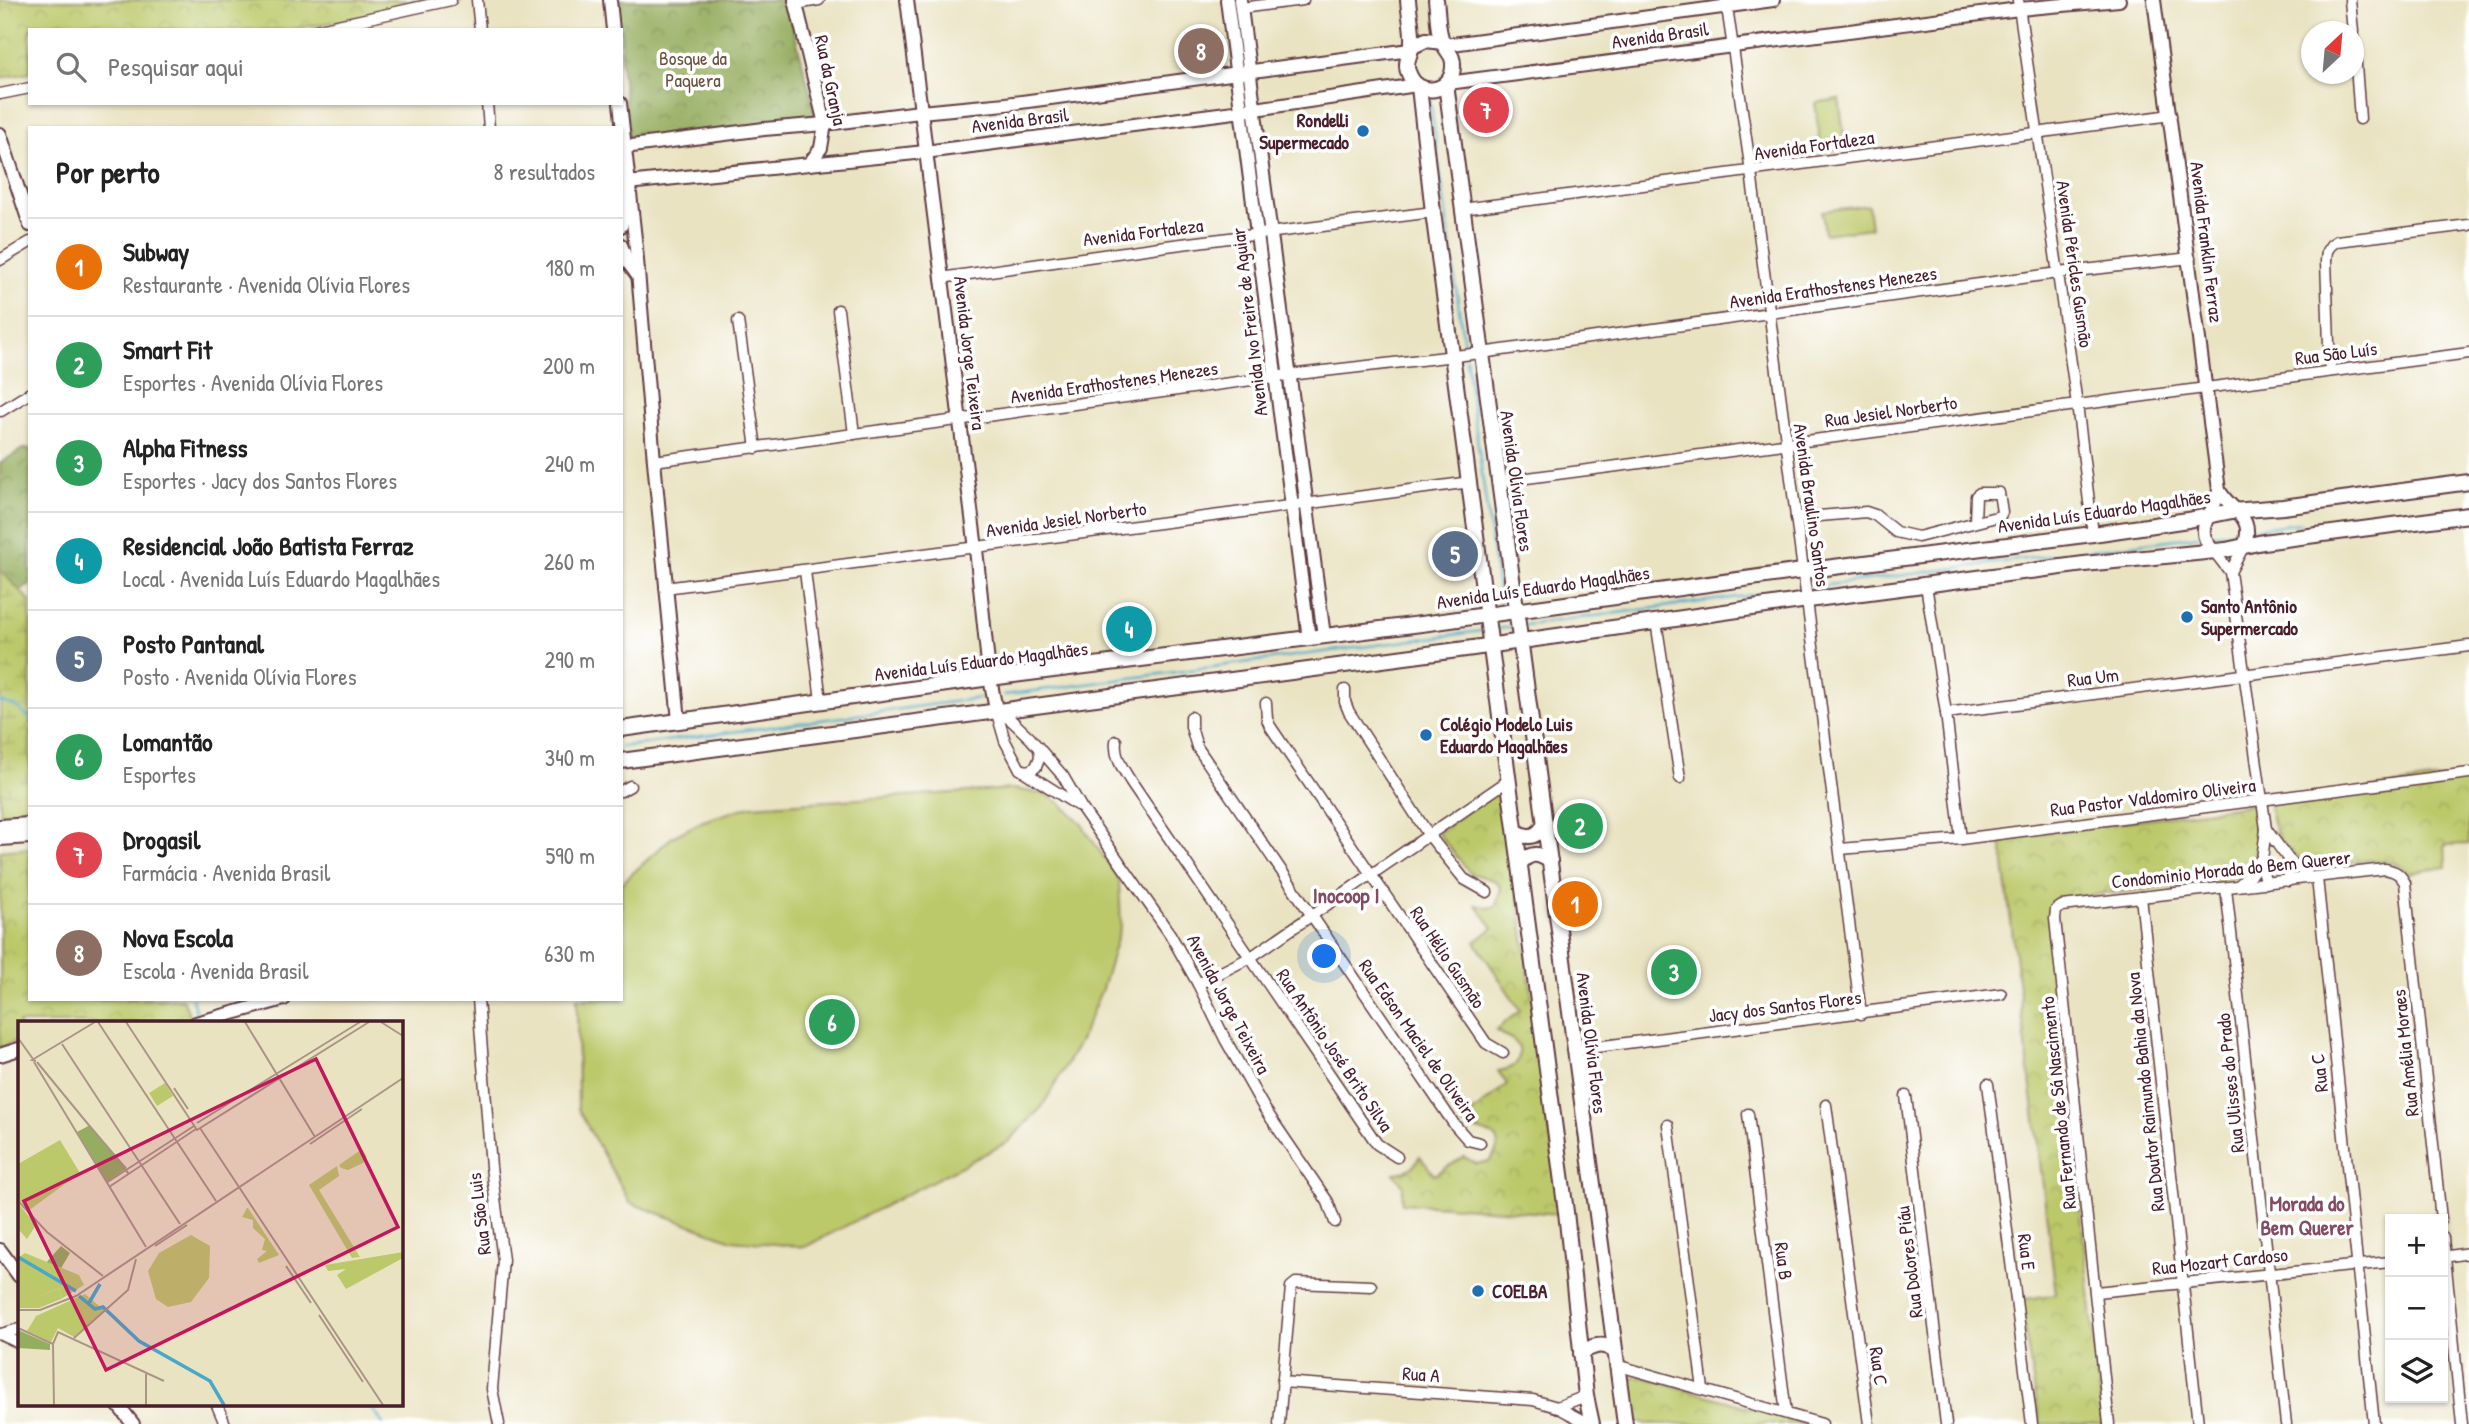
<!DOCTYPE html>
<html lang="pt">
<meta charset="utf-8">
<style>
body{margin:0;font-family:"Patrick Hand",sans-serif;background:#f6f6f6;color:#222}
.controls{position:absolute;right:21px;bottom:21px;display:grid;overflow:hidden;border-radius:0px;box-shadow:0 2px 5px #0004}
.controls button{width:63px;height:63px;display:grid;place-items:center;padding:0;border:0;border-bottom:2px solid #e0e0e0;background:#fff;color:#222;font:35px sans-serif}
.compass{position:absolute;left:2301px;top:21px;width:63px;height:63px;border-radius:50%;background:#fff;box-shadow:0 2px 5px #0004;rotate:26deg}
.you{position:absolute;left:1325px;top:957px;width:24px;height:24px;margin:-18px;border:5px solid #fff;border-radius:50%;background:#1a73e8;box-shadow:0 0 0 10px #1a73e833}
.badge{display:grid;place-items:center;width:46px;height:46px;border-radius:50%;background:#1f6fb2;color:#fff;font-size:23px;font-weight:700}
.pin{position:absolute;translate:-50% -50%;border:4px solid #fff;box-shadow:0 2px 7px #0006}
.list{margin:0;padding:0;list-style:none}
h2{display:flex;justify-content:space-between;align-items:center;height:91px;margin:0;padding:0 28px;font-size:30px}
h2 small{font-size:23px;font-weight:400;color:#767676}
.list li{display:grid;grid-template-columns:46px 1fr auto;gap:21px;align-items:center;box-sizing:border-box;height:98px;padding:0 28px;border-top:2px solid #e0e0e0}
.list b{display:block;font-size:26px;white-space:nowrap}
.list p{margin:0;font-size:23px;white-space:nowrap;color:#767676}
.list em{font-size:23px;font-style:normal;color:#767676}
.icon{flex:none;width:38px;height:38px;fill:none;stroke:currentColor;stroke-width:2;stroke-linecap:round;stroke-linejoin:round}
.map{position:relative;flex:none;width:2469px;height:1424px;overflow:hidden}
.search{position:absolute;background:#fff;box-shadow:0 2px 5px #0004;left:28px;top:28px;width:595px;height:77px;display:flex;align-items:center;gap:18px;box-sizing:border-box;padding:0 24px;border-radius:0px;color:#767676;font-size:26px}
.panel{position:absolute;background:#fff;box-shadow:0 2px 5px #0004;left:28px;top:126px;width:595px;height:875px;border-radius:0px}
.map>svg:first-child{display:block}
.forest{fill:url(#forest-crowns);stroke:#706645;stroke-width:2}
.wetland{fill:url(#wetland-marsh);stroke:#83744b;stroke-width:2}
.park{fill:url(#park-crowns);stroke:#83744b;stroke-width:2}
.garden{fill:#bcc96b;stroke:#83744b;stroke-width:2}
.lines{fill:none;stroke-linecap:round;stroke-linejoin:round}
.stream{stroke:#49a8c8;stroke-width:2.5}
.street-casing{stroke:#623c42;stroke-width:13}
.secondary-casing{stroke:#623c42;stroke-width:16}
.primary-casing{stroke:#623c42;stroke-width:18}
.street{stroke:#fff;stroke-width:10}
.secondary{stroke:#fff;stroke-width:12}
.primary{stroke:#fff;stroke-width:14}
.poi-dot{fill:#1f6fb2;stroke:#fff;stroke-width:2.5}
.labels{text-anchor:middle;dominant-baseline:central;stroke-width:7;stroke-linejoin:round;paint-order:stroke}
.street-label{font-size:19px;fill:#4a1f2b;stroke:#fff}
.park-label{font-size:19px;fill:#6c523e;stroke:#fff}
.poi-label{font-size:19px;font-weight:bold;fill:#4a1f2b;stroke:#fff;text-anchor:start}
.neighbourhood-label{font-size:21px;font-weight:bold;fill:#834c62;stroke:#fff}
.inset-river{fill:none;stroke:#49a8c8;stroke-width:3.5}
.inset-road{fill:none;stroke:#aa9586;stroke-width:2}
.view{fill:#c2185b;fill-opacity:0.15;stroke:#c2185b;stroke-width:3.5}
.inset-edge{fill:none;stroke:#4a1f2b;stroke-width:3.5}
</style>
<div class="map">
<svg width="2469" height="1424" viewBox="0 0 2469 1424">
<defs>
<pattern id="forest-crowns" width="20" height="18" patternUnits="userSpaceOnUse" patternTransform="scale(1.75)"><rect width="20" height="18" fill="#95ad5f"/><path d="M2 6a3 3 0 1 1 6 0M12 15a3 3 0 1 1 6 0" fill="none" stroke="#7c8c4f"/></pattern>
<pattern id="wetland-marsh" width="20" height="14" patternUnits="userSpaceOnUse" patternTransform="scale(1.75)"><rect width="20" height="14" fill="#bcc96b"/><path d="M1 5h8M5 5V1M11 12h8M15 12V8" fill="none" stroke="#a3ac5d"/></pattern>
<pattern id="park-crowns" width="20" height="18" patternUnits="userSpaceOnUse" patternTransform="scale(1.75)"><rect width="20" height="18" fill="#bcc96b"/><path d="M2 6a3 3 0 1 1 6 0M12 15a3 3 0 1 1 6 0" fill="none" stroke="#a3ac5d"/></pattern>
</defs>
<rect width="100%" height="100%" fill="#fff"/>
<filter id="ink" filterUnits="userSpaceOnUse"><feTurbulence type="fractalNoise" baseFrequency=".0143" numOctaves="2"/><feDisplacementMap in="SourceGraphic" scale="14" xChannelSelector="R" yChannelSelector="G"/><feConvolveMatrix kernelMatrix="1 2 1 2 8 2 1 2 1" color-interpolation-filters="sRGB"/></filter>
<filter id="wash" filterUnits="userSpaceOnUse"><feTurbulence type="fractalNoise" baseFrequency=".00686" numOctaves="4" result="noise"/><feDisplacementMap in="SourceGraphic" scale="28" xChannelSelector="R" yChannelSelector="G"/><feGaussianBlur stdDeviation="1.57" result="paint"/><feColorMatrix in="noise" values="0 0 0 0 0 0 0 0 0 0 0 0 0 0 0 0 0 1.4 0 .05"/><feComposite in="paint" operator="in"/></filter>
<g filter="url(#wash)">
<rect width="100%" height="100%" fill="#eae3c2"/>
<g class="forest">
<polygon points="616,0 786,0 817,119 629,147 621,61 621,30 618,30"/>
<polygon points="23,449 30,449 30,584 19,591 0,570 0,463"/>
</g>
<polygon class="wetland" points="0,570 30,601 30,809 0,814"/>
<g class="park">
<polygon points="0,0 463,0 287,30 30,30 30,73 0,78"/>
<path d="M2469,775V844L2445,845L2446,867L2410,873C2386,850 2346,864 2316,869C2282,847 2276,844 2269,803Z"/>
<path d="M1499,788L1504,789L1561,1214L1402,1203L1403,1185L1394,1173C1407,1172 1414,1168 1420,1156L1434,1175L1464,1157L1476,1164L1490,1161C1516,1126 1472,1136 1461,1123L1507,1084L1498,1071C1509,1069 1518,1068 1519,1054C1519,1049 1520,1048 1516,1043C1510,1036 1502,1037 1496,1030L1520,1010L1475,942L1493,928L1476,905L1488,908L1496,906L1501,888L1496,881L1470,873L1438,833Z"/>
<path d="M2255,804L2260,839L2254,855L2248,868L2239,877L2220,882L2073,897C2058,900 2052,906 2050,922L2103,1424H2040L2020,1300L2056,1294L2001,839Z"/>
<polygon points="30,848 30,999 183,999 191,1019 168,1023 19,1023 19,1040 0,1048 0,851"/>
<polygon points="1643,1377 1807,1424 1645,1424 1629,1415 1625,1386 1632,1378"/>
</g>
<g class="garden">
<polygon points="1839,99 1846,148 1822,152 1815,103"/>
<polygon points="1868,205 1871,228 1825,234 1822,211"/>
<polygon points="1014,789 1045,794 1060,803 1080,822 1119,880 1121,925 1102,989 1080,1041 1042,1107 1008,1142 805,1247 732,1240 630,1203 578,1109 577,999 621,999 621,884 672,837 703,821 750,806"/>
</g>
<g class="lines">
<g class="stream">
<polyline points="1430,99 1465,352"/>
<polyline points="1466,358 1500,604"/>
<polyline points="2251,529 2301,523"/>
<polyline points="2209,535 2241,531"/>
<polyline points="1526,625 2199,536"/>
<polyline points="1496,629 1512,627"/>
<polyline points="1004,695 1481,631"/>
<polyline points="0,701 17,707 30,719"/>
<polyline points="621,747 981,698"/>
<polyline points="192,999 198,1020"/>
<polyline points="370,1405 383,1424"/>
</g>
</g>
</g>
<g filter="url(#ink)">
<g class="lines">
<defs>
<g id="street">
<polyline points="477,0 480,30"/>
<polyline points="1726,0 1751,172 1861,1014"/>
<polyline points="2018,0 2077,404 2093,534"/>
<polyline points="2350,0 2353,32"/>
<polyline points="796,4 819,0"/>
<polyline points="1241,8 1303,0"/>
<polyline points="315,30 451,0"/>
<polyline points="2354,39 2360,119"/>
<polyline points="0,94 30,88"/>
<polyline points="487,103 489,128"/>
<polyline points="1462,209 2171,115"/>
<polyline points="0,260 30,242"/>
<polyline points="941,278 1166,246 1433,212"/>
<polyline points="838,310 854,434"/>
<polyline points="738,321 756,448"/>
<polyline points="2330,371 2326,261 2327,251 2331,245 2337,241 2469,225"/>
<polyline points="1,411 30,393"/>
<polyline points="654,461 1289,375 1481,353 2058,273 2190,258"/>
<polyline points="1497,482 2469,353"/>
<polyline points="1796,518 1866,512 1875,515 1896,532 1918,537 2000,516 2002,512 1999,493 1980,493 1976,496 1975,522"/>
<polyline points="2213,550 2230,572 2266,829 2261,867 2266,883"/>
<polyline points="805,571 821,701"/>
<polyline points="2230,572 2244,546"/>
<polyline points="1926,585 1946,713 1961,839"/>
<polyline points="665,588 1471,482"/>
<polyline points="1656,621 1680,778"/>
<polyline points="1345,690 1345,702 1349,712 1428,834 1464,879 1487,892"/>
<polyline points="1266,703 1267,719 1270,726 1486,1043 1503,1053"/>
<polyline points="996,710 1011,720 1030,738 1063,776 1081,807 1170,934 1198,984 1225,1039 1264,1108 1328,1202 1335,1222"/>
<polyline points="996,710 1005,741 1020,769 1077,805"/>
<polyline points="1946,713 2469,646"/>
<polyline points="1191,717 1191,727 1197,747 1454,1124 1468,1140 1480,1143"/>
<path d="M1116,741C1114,757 1123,769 1131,782L1377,1144L1397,1157"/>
<polyline points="1020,769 1028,771 1036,767 1040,757 1039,748"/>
<polyline points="621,791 630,786"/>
<polyline points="2266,829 2289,860 2288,881"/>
<polyline points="1840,849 1961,839 2469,773"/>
<polyline points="2289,860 2312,879"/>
<polyline points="2317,878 2374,1424"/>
<polyline points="2239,885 2252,873 2260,860"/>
<polyline points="2226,888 2286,1424"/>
<polyline points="2141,897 2198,1424"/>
<polyline points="1198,984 1251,957 1509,780"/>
<polyline points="478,999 491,1167 503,1260 492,1389 499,1424"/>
<polyline points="1573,1050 2001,994"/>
<polyline points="1988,1084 2032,1424"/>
<polyline points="1906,1096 1946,1424"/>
<polyline points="1826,1105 1869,1424"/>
<polyline points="1748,1114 1786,1413"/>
<polyline points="1668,1125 1703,1389"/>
<polyline points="2443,1238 2462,1424"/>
<polyline points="2443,1257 2469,1253"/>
<polyline points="2096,1292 2390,1262"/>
<polyline points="0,1334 19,1343"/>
<polyline points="1,1334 19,1329"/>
<polyline points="1616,1365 1822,1424"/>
<polyline points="1282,1382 1533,1400 1557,1407 1589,1424"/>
<polyline points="217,1405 225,1424"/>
<polyline points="1557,1407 1586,1396"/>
<polyline points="1279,1424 1291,1287 1296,1283 1371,1286"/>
<path d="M2109,1424L2055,919L2056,910L2062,906L2385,869C2396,871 2400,874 2405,883L2441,1219"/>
</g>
<g id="secondary">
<polyline points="610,0 613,30"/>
<polyline points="795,0 825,124 821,148 809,164"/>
<polyline points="907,0 976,549 989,673 996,710"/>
<polyline points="1227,0 1309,639"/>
<polyline points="1240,0 1324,636"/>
<path d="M2154,0L2219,490C2215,515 2191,527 2213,550"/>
<polyline points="1445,45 1773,0"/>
<polyline points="1448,83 2019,9 2119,0"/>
<polyline points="620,103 636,248 654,461 679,721"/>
<polyline points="0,134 30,225"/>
<polyline points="624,147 764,129 825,124 920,112 1006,104 1410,50"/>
<polyline points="627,183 925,152 1242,111 1417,85"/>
<polyline points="621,226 628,193"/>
<polyline points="621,245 627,261 638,276"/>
<path d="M2219,490C2231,512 2256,516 2244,546"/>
<polyline points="196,1023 284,999"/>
<polyline points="0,1055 19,1049"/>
<polyline points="0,1250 19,1276"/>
<polyline points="118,1405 133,1424"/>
</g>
<g id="primary">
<path d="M1408,0C1409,14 1413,29 1412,43C1412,54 1403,62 1409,74C1418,98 1452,93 1453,67C1454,55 1447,52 1443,43C1437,32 1438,13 1436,0"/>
<polyline points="1413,46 1426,40 1443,42"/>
<polyline points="1446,84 1625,1424"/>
<polyline points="1419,87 1433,212 1566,1212 1586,1396 1592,1424"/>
<polyline points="621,729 990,678 1429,623 1802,571 2093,534 2188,520 2232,511 2283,507 2469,482"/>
<polyline points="621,761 1473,648 1808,600 2084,564 2226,550 2263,542 2469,515"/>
<polyline points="0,827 30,825"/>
<path d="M1516,832C1529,840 1540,836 1545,822"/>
<polyline points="0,838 30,836"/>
<path d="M1520,863C1531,852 1538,853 1550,861"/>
<path d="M1581,1353C1592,1346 1602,1342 1613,1350"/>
</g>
</defs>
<use href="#street" class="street-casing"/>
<use href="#secondary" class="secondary-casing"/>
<use href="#primary" class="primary-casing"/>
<use href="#street" class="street"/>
<use href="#secondary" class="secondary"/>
<use href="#primary" class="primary"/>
</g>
</g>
<g class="poi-dot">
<circle cx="1363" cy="131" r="7"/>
<circle cx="2187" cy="617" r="7"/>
<circle cx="1426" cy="735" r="7"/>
<circle cx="1478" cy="1291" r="7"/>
</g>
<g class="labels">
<g class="street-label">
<text transform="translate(1660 35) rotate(-8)">Avenida Brasil</text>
<text transform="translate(831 80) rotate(78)">Rua da Granja</text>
<text transform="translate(1020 120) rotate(-7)">Avenida Brasil</text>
<text transform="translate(1814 145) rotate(-8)">Avenida Fortaleza</text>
<text transform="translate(1143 232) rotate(-7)">Avenida Fortaleza</text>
<text transform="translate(2207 242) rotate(83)">Avenida Franklin Ferraz</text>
<text transform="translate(2075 264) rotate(82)">Avenida Péricles Gusmão</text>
<text transform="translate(1833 287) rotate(-8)">Avenida Erathostenes Menezes</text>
<text transform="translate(1249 322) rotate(-97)">Avenida Ivo Freire de Aguiar</text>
<text transform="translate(970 353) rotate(83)">Avenida Jorge Teixeira</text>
<text transform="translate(2336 353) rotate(-7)">Rua São Luís</text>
<text transform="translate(1114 382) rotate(-8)">Avenida Erathostenes Menezes</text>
<text transform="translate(1891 411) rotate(-8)">Rua Jesiel Norberto</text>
<text transform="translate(1517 481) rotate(82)">Avenida Olívia Flores</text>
<text transform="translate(1812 505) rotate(82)">Avenida Braulino Santos</text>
<text transform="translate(2104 511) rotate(-8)">Avenida Luís Eduardo Magalhães</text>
<text transform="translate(1066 519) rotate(-8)">Avenida Jesiel Norberto</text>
<text transform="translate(1543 587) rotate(-8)">Avenida Luís Eduardo Magalhães</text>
<text transform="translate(981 661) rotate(-7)">Avenida Luís Eduardo Magalhães</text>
<text transform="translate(2093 677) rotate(-7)">Rua Um</text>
<text transform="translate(2153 797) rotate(-7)">Rua Pastor Valdomiro Oliveira</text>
<text transform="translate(2231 869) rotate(-6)">Condominio Morada do Bem Querer</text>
<text transform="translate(1448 957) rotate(56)">Rua Hélio Gusmão</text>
<text transform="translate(1229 1004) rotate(62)">Avenida Jorge Teixeira</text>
<text transform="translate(1785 1006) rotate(-7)">Jacy dos Santos Flores</text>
<text transform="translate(1419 1040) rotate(55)">Rua Edson Maciel de Oliveira</text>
<text transform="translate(1592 1043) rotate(83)">Avenida Olívia Flores</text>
<text transform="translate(1335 1050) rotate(56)">Rua Antônio José Brito Silva</text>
<text transform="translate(2405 1053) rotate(-96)">Rua Amélia Moraes</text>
<text transform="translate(2319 1073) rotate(-96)">Rua C</text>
<text transform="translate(2230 1083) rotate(-96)">Rua Ulisses do Prado</text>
<text transform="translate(2145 1092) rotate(-96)">Rua Doutor Raimundo Bahia da Nova</text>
<text transform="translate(2058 1103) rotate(-96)">Rua Fernando de Sá Nascimento</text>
<text transform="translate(479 1214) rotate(-97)">Rua São Luis</text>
<text transform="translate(2027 1252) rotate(83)">Rua E</text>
<text transform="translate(1784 1261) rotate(83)">Rua B</text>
<text transform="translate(2220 1261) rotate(-6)">Rua Mozart Cardoso</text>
<text transform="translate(1909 1262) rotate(-97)">Rua Dolores Piáu</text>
<text transform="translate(1879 1366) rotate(82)">Rua C</text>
<text transform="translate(1421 1374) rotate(4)">Rua A</text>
</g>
<g class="park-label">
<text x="693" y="58">Bosque da<tspan x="693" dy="22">Paquera</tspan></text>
</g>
<g class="poi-label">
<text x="1349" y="120" text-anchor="end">Rondelli<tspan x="1349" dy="22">Supermecado</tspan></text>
<text x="2201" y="606">Santo Antônio<tspan x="2201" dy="22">Supermercado</tspan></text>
<text x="1440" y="724">Colégio Modelo Luis<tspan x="1440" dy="22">Eduardo Magalhães</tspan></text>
<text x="1492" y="1291">COELBA</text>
</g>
<g class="neighbourhood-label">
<text x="1346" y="895">Inocoop I</text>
<text x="2307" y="1203">Morada do<tspan x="2307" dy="24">Bem Querer</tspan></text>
</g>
</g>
<g transform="translate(18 1021)">
<rect width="385" height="385" fill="#eae3c2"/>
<path d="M41,267L43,278L21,287H0V275H22Z" fill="#bcc96b"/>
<path d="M72,104L109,147L89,161L59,111ZM43,225L52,232L42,249L27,243ZM0,309L32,323V329L0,327Z" fill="#95ad5f"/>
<path d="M7,232L61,254L66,264L43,278L41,267L22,275H0V237Z" fill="#bcc96b"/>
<path d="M147,62L155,75L139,85L131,72ZM42,119L62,152L10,190L0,178V143ZM344,128L349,136L345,142L330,149L323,147L321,144ZM319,145L321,155L301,169L342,236L334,237L291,164ZM0,182L18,204L9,218L0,208ZM229,187H230L261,234L241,242L239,238L249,230L244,229L247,218L235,207V199L224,196ZM385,231V237L328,268L319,254L328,248L310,250L307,244ZM67,273L87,290L56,316L40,307L33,321L9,310L18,295Z" fill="#bcc96b"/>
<path d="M173,214L192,225L191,257L173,281L150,286L138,278L130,250L141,232Z" fill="#bcc96b"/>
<path class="inset-river" d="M0,236L58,270M61,275L77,288L85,286L121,320L192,360L206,384M71,282L82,263"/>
<path class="inset-road" d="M80,1L198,180M108,1L179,109L351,1M227,1L297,116M363,1L385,15M0,17L15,38M44,23L162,203M18,40L14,39L77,1M16,41L128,226M19,41L111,153M156,67L170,88M179,102L342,1M182,107L365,384M292,123L344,88M88,162L176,105M91,166L178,108M0,180L29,211L85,255M137,225L169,204M268,245L293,282M0,289H22L58,275L385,57M301,294L345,361M0,307L35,323M56,317L110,269L118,238M128,353V384M36,384L35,323L40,311L146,360"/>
<path class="view" d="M298,38L380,206L88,349L6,180Z"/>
<rect width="385" height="385" class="inset-edge"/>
</g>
</svg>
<div class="controls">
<button>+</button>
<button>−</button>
<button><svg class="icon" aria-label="layers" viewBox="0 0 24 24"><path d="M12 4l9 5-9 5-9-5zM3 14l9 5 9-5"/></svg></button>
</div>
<svg class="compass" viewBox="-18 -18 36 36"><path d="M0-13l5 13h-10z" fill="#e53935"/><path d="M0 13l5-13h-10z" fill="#767676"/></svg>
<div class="you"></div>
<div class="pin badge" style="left:1575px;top:904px;background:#e8710a">1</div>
<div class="pin badge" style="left:1580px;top:826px;background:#2e9e5b">2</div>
<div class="pin badge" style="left:1674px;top:972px;background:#2e9e5b">3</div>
<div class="pin badge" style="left:1129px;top:629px;background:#0f9aa8">4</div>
<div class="pin badge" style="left:1455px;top:554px;background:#5c6f8a">5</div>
<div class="pin badge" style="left:832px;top:1022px;background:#2e9e5b">6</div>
<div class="pin badge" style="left:1486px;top:110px;background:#e0444e">7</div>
<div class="pin badge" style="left:1201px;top:51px;background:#8d6e63">8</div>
<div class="search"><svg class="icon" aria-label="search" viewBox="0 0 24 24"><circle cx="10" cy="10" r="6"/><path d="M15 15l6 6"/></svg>Pesquisar aqui</div>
<section class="panel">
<h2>Por perto<small>8 resultados</small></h2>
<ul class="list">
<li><span class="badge" style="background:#e8710a">1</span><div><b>Subway</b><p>Restaurante · Avenida Olívia Flores</p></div><em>180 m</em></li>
<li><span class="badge" style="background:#2e9e5b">2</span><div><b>Smart Fit</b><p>Esportes · Avenida Olívia Flores</p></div><em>200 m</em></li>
<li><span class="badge" style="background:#2e9e5b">3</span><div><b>Alpha Fitness</b><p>Esportes · Jacy dos Santos Flores</p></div><em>240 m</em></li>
<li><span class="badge" style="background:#0f9aa8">4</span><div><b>Residencial João Batista Ferraz</b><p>Local · Avenida Luís Eduardo Magalhães</p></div><em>260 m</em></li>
<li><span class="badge" style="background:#5c6f8a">5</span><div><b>Posto Pantanal</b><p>Posto · Avenida Olívia Flores</p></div><em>290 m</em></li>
<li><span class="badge" style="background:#2e9e5b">6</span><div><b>Lomantão</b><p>Esportes</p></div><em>340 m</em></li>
<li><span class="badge" style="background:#e0444e">7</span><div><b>Drogasil</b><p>Farmácia · Avenida Brasil</p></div><em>590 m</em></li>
<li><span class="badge" style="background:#8d6e63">8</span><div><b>Nova Escola</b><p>Escola · Avenida Brasil</p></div><em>630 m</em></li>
</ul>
</section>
</div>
